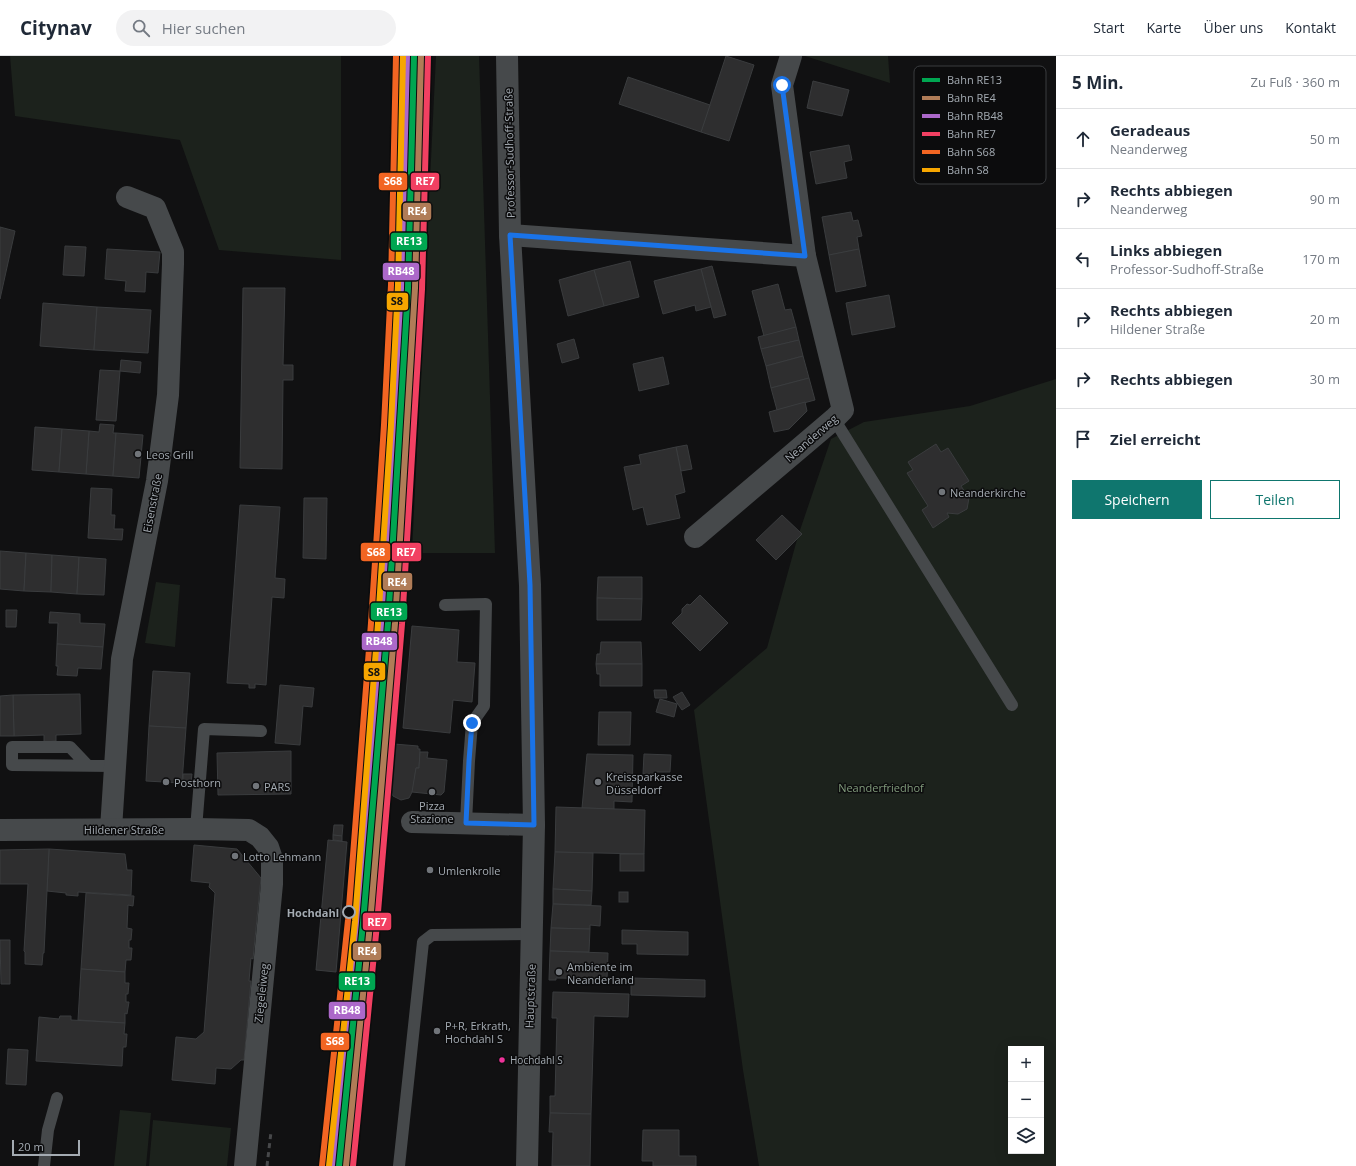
<!DOCTYPE html>
<html lang="de">
<meta charset="utf-8">
<style>
body{margin:0;font-family:"Open Sans",sans-serif;background:#f2f2f3;color:#1f2937}
.controls{position:absolute;right:12px;bottom:12px;display:grid;overflow:hidden;border-radius:0px;box-shadow:0 4px 16px #0002}
.controls button{width:36px;height:36px;display:grid;place-items:center;padding:0;border:0;border-bottom:1px solid #e0e1e3;background:#fff;color:#1f2937;font:20px sans-serif}
.scale{position:absolute;left:12px;bottom:10px;width:68px;box-sizing:border-box;padding-left:4px;border:2px solid #a4abb2;border-top:0;font-size:11px;line-height:14px;white-space:nowrap;color:#a4abb2;-webkit-text-stroke:3px #0c0c0d;paint-order:stroke}
.stop{position:absolute;width:12px;height:12px;margin:-9px;border:3px solid #1a73e8;border-radius:50%;background:#fff}
.stop.end{background:#1a73e8;border-color:#fff;box-shadow:0 1px 4px #0008}
.list{margin:0;padding:0;list-style:none}
h2{display:flex;justify-content:space-between;align-items:center;height:52px;margin:0;padding:0 16px;font-size:17px}
h2 small{font-size:13px;font-weight:400;color:#747a83}
.list li{display:grid;grid-template-columns:26px 1fr auto;gap:12px;align-items:center;box-sizing:border-box;height:60px;padding:0 16px;border-top:1px solid #e0e1e3}
.list b{display:block;font-size:15px;white-space:nowrap}
.list p{margin:0;font-size:13px;white-space:nowrap;color:#747a83}
.list em{font-size:13px;font-style:normal;color:#747a83}
.actions{display:flex;gap:8px;padding:12px 16px}
.actions a{flex:1;padding:9px 0;border:1px solid #0f766e;border-radius:0px;text-align:center;font-size:14px;color:#0f766e}
.actions .main{background:#0f766e;color:#fff}
.icon{flex:none;width:22px;height:22px;fill:none;stroke:currentColor;stroke-width:2;stroke-linecap:round;stroke-linejoin:round}
.map{position:relative;flex:none;width:1056px;height:1110px;overflow:hidden}
header{display:flex;align-items:center;gap:24px;box-sizing:border-box;height:56px;padding:0 20px;background:#fff;border-bottom:1px solid #e0e1e3}
header strong{font-size:19px}
nav{display:flex;gap:22px;margin-inline-start:auto;font-size:14px}
.search{width:280px;height:36px;background:#f2f2f3;display:flex;align-items:center;gap:10px;box-sizing:border-box;padding:0 14px;border-radius:22px;color:#747a83;font-size:15px}
main{display:flex}
aside{flex:1;background:#fff}
.map>svg:first-child{display:block}
.green{fill:#1c221c;fill-rule:evenodd}
.building{fill:#2e2e2f;stroke:#3a3c3e}
.lines{fill:none;stroke-linecap:round;stroke-linejoin:round}
.service{stroke:#46494b;stroke-width:12}
.minor{stroke:#46494b;stroke-width:22}
.tertiary{stroke:#46494b;stroke-width:22}
.rail{stroke:#47484a;stroke-width:3;stroke-dasharray:5 4;stroke-linecap:butt}
.rail-1-casing{stroke:#0c0c0d;stroke-width:9}
.rail-2-casing{stroke:#0c0c0d;stroke-width:9}
.rail-3-casing{stroke:#0c0c0d;stroke-width:9}
.rail-4-casing{stroke:#0c0c0d;stroke-width:9}
.rail-5-casing{stroke:#0c0c0d;stroke-width:9}
.rail-6-casing{stroke:#0c0c0d;stroke-width:9}
.rail-1{stroke:#00a651;stroke-width:6}
.rail-2{stroke:#b07c57;stroke-width:6}
.rail-3{stroke:#ac68c9;stroke-width:6}
.rail-4{stroke:#f24062;stroke-width:6}
.rail-5{stroke:#f26522;stroke-width:6}
.rail-6{stroke:#f7a600;stroke-width:6}
.route{stroke:#1a73e8;stroke-width:5}
.poi-dot{fill:#71757a;stroke:#0c0c0d;stroke-width:1.5}
.stop-dot{fill:#0c0c0d;stroke:#a4abb2;stroke-width:2}
.bus-dot{fill:#ef339a;stroke:#0c0c0d;stroke-width:1.5}
.labels{text-anchor:middle;dominant-baseline:central;stroke-width:3;stroke-linejoin:round;paint-order:stroke}
.bus-label{font-size:10px;fill:#a4abb2;stroke:#0c0c0d;text-anchor:start}
.street-label{font-size:11px;fill:#a4abb2;stroke:#0c0c0d}
.poi-label{font-size:11px;fill:#a4abb2;stroke:#0c0c0d;text-anchor:start}
.park-label{font-size:11px;fill:#819b7c;stroke:#0c0c0d}
.stop-label{font-size:11px;font-weight:bold;fill:#a4abb2;stroke:#0c0c0d;text-anchor:end}
.key{fill:#0c0c0d;stroke:#3a3c3f;stroke-width:1}
.key-label{font-size:11px;fill:#a4abb2}
.line-badge{stroke:#0c0c0d;stroke-width:1.5}
.badge-label{font-size:11px;text-anchor:middle;font-weight:bold;fill:#fff}
.pale-badge-label{font-size:11px;text-anchor:middle;font-weight:bold;fill:#111}
</style>
<header>
<strong>Citynav</strong>
<div class="search"><svg class="icon" aria-label="search" viewBox="0 0 24 24"><circle cx="10" cy="10" r="6"/><path d="M15 15l6 6"/></svg>Hier suchen</div>
<nav><a>Start</a><a>Karte</a><a>Über uns</a><a>Kontakt</a></nav>
</header>
<main>
<div class="map">
<svg width="1056" height="1110" viewBox="0 0 1056 1110">
<rect width="100%" height="100%" fill="#111112"/>
<g class="green">
<polygon points="10,0 341,0 341,204 219,194 180,84 15,60"/>
<polygon points="436,0 479,0 495,497 412,497"/>
<polygon points="805,0 888,0 890,27"/>
<path d="M1056,323V1110H759L743,1014L694,654L767,592L798,480L831,383L864,366L970,350ZM1011,993H1041V1095H1011Z"/>
<polygon points="156,526 180,529 175,591 145,587"/>
<polygon points="120,1054 151,1057 146,1110 114,1110"/>
<polygon points="153,1064 231,1072 227,1110 149,1110"/>
</g>
<g class="building">
<polygon points="726,0 754,9 729,85 701,76"/>
<polygon points="628,21 710,49 701,76 619,48"/>
<polygon points="813,25 849,34 842,60 807,52"/>
<polygon points="849,89 852,104 844,106 847,122 816,128 810,96"/>
<polygon points="851,156 853,165 858,164 862,180 857,181 859,193 829,199 822,161"/>
<polygon points="0,171 15,175 0,243"/>
<polygon points="65,190 86,191 84,220 63,219"/>
<polygon points="107,193 160,196 158,217 146,216 145,236 125,235 126,225 105,223"/>
<polygon points="859,193 866,230 836,236 829,199"/>
<polygon points="630,205 639,241 604,250 594,214"/>
<polygon points="712,210 726,259 714,262 701,213"/>
<polygon points="701,213 711,251 696,255 695,249 663,258 654,225"/>
<polygon points="594,214 604,250 568,260 559,224"/>
<polygon points="778,228 785,254 791,253 796,271 764,280 752,235"/>
<polygon points="243,232 285,232 283,309 293,309 293,324 283,324 282,413 240,412"/>
<polygon points="889,239 895,271 852,279 846,247"/>
<polygon points="43,247 97,251 94,294 40,290"/>
<polygon points="97,251 151,254 148,297 94,294"/>
<polygon points="796,271 799,284 761,293 758,281"/>
<polygon points="574,283 579,302 562,307 557,288"/>
<polygon points="799,284 803,300 766,310 761,293"/>
<polygon points="803,300 809,322 771,332 766,310"/>
<polygon points="663,301 669,328 639,335 633,308"/>
<polygon points="121,304 141,306 140,317 120,315"/>
<polygon points="100,314 120,315 116,365 96,364"/>
<polygon points="809,322 815,344 777,354 771,332"/>
<polygon points="805,346 807,355 789,373 774,376 769,356"/>
<polygon points="100,368 114,369 113,377 116,377 113,420 86,418 89,375 99,376"/>
<polygon points="35,371 62,373 59,416 32,414"/>
<polygon points="62,373 89,375 86,418 59,416"/>
<polygon points="116,377 143,379 139,422 113,420"/>
<polygon points="936,388 941,396 948,392 969,425 961,430 969,442 967,453 958,458 947,457 949,461 933,472 922,454 928,450 907,417 913,414 908,406"/>
<polygon points="687,389 692,413 681,415 676,391"/>
<polygon points="676,391 685,436 675,439 680,462 647,469 643,451 633,454 624,411 641,408 639,399"/>
<polygon points="91,432 112,433 111,459 115,459 114,473 123,473 122,484 88,482"/>
<polygon points="304,442 327,442 326,503 303,502"/>
<polygon points="240,449 280,451 275,522 285,523 284,542 272,541 266,629 255,628 255,632 249,632 249,628 227,627"/>
<polygon points="782,459 802,478 776,504 756,484"/>
<polygon points="0,495 26,497 24,535 0,533"/>
<polygon points="26,497 52,499 51,536 24,535"/>
<polygon points="52,499 79,501 77,538 51,536"/>
<polygon points="79,501 106,503 104,539 77,538"/>
<polygon points="598,521 642,521 642,543 597,542"/>
<polygon points="700,539 728,567 700,595 672,567 682,557 682,553 687,548 690,549"/>
<polygon points="597,542 642,543 641,564 597,564"/>
<polygon points="6,554 17,554 16,571 6,571"/>
<polygon points="50,556 80,558 80,567 105,568 103,591 57,588 58,567 49,567"/>
<polygon points="412,570 459,574 457,606 475,607 472,646 453,644 450,677 403,672"/>
<polygon points="601,586 641,586 642,608 596,608 597,598 600,598"/>
<polygon points="57,588 103,591 101,613 78,612 77,620 57,619 58,610 56,610"/>
<polygon points="596,608 642,608 642,630 600,630 600,618 597,618"/>
<polygon points="153,615 190,617 186,672 149,670"/>
<polygon points="280,629 314,632 312,651 303,650 300,689 275,687"/>
<polygon points="654,634 666,634 667,642 655,642"/>
<polygon points="682,636 690,649 682,654 673,641"/>
<polygon points="80,638 81,678 56,679 56,685 44,686 44,679 14,680 13,639"/>
<polygon points="13,639 14,680 0,680 0,640"/>
<polygon points="660,643 677,648 674,661 656,656"/>
<polygon points="599,656 631,656 630,689 598,689"/>
<polygon points="149,670 186,672 182,727 146,725"/>
<polygon points="394,688 418,690 418,693 420,693 419,712 416,712 413,734 409,742 401,744 393,740 390,733 391,723 386,723 388,703 393,703"/>
<polygon points="291,695 291,738 218,739 217,697"/>
<polygon points="420,696 428,696 427,702 447,704 444,736 441,739 412,736 416,712 419,712"/>
<polygon points="587,698 633,699 632,746 614,745 614,753 582,752"/>
<polygon points="644,698 671,699 670,716 655,716 655,718 643,718"/>
<polygon points="183,718 192,718 191,726 183,726"/>
<polygon points="556,751 645,754 644,798 555,796"/>
<polygon points="334,769 343,769 342,780 333,779"/>
<polygon points="333,779 342,780 342,785 333,784"/>
<polygon points="328,784 347,786 336,916 316,914"/>
<polygon points="194,789 237,793 261,822 253,903 251,902 249,925 251,925 244,1004 241,1004 231,1013 216,1012 215,1028 172,1024 176,981 196,983 204,976 215,837 209,831 210,827 191,825"/>
<polygon points="49,793 125,798 127,814 132,814 131,839 78,836 78,840 66,839 66,837 47,835"/>
<polygon points="49,793 44,897 43,897 42,909 25,908 25,896 24,895 28,828 0,828 0,794"/>
<polygon points="555,796 593,797 592,835 553,833"/>
<rect x="620" y="798" width="24" height="17"/>
<polygon points="553,833 592,835 591,849 553,848"/>
<rect x="619" y="836" width="9" height="10"/>
<polygon points="86,837 134,840 133,850 128,849 127,872 132,873 131,884 129,884 129,892 132,892 131,904 126,904 125,916 81,913"/>
<polygon points="553,848 601,850 600,870 590,869 590,873 551,872"/>
<polygon points="551,872 590,873 589,896 550,895"/>
<polygon points="622,874 688,876 688,899 637,898 637,888 622,888"/>
<polygon points="0,884 10,884 10,928 1,928"/>
<polygon points="550,895 608,897 607,923 556,922 556,924 549,924"/>
<polygon points="81,913 125,916 125,927 129,927 128,938 126,938 126,946 129,946 127,958 125,957 125,967 78,964"/>
<polygon points="631,922 705,924 705,941 631,939"/>
<polygon points="553,936 629,938 628,961 594,960 591,1058 550,1057 550,1040 555,1040 557,962 552,962"/>
<polygon points="60,960 71,960 71,964 125,967 124,978 127,978 126,991 123,991 122,1010 36,1005 39,961 59,963"/>
<polygon points="8,993 28,994 26,1029 6,1028"/>
<polygon points="550,1057 591,1058 590,1110 552,1110 553,1076 549,1076"/>
<polygon points="643,1074 679,1074 679,1100 696,1100 696,1110 653,1110 653,1105 642,1105"/>
</g>
<g class="lines">
<g class="service">
<polyline points="834,363 1012,649"/>
<polyline points="445,549 486,548 484,650 472,667 469,705 466,767"/>
<polyline points="88,710 70,691 12,691 12,709 115,710"/>
<polyline points="196,773 204,673 261,675"/>
<polyline points="44,1110 48,1074 57,1042"/>
<polyline points="399,1110 423,886 432,879 532,878"/>
</g>
<g class="minor">
<polyline points="791,0 782,29 805,200"/>
<polyline points="510,179 805,200 843,354 834,363 695,481"/>
<polyline points="412,766 534,769"/>
<polyline points="111,773 122,603 157,425 168,339 173,208 173,196 155,152 127,141"/>
<polyline points="0,774 196,773 249,774 260,781 268,791 272,803 272,828 245,1110"/>
</g>
<polyline class="tertiary" points="507,0 510,179 530,529 534,769 527,1110"/>
<polyline class="rail" points="267,1110 271,1076"/>
<defs>
<polyline id="rail-1" points="339,1110 363,867 388,567 408,232 414,0"/>
<polyline id="rail-2" points="346,1110 370,868 395,567 415,232 421,0"/>
<polyline id="rail-3" points="332,1109 356,866 381,567 401,232 407,0"/>
<polyline id="rail-4" points="353,1110 377,868 402,568 422,233 428,0"/>
<polyline id="rail-5" points="322,1110 348,864 371,567 384,369 391,229 396,0"/>
<polyline id="rail-6" points="329,1110 355,865 378,567 391,369 398,229 403,0"/>
</defs>
<use href="#rail-1" class="rail-1-casing"/>
<use href="#rail-2" class="rail-2-casing"/>
<use href="#rail-3" class="rail-3-casing"/>
<use href="#rail-4" class="rail-4-casing"/>
<use href="#rail-5" class="rail-5-casing"/>
<use href="#rail-6" class="rail-6-casing"/>
<use href="#rail-1" class="rail-1"/>
<use href="#rail-2" class="rail-2"/>
<use href="#rail-3" class="rail-3"/>
<use href="#rail-4" class="rail-4"/>
<use href="#rail-5" class="rail-5"/>
<use href="#rail-6" class="rail-6"/>
</g>
<g class="lines">
<polyline class="route" points="472,667 469,705 466,767 534,769 530,529 510,179 805,200 782,29"/>
</g>
<g class="poi-dot">
<circle cx="138" cy="398" r="4"/>
<circle cx="942" cy="436" r="4"/>
<circle cx="166" cy="726" r="4"/>
<circle cx="598" cy="726" r="4"/>
<circle cx="256" cy="730" r="4"/>
<circle cx="432" cy="736" r="4"/>
<circle cx="235" cy="800" r="4"/>
<circle cx="430" cy="814" r="4"/>
<circle cx="559" cy="916" r="4"/>
<circle cx="437" cy="975" r="4"/>
</g>
<circle class="stop-dot" cx="349" cy="856" r="6"/>
<circle class="bus-dot" cx="502" cy="1004" r="3.5"/>
<g class="labels">
<g class="bus-label">
<text x="510" y="1004">Hochdahl S</text>
</g>
<g class="street-label">
<text transform="translate(509 97) rotate(-91)">Professor-Sudhoff-Straße</text>
<text transform="translate(811 382) rotate(-41)">Neanderweg</text>
<text transform="translate(152 447) rotate(-79)">Eisenstraße</text>
<text x="124" y="773">Hildener Straße</text>
<text transform="translate(261 937) rotate(-84)">Ziegeleiweg</text>
<text transform="translate(530 940) rotate(-88)">Hauptstraße</text>
</g>
<g class="poi-label">
<text x="146" y="398">Leos Grill</text>
<text x="950" y="436">Neanderkirche</text>
<text x="606" y="720">Kreissparkasse<tspan x="606" dy="13">Düsseldorf</tspan></text>
<text x="174" y="726">Posthorn</text>
<text x="264" y="730">PARS</text>
<text x="432" y="749" text-anchor="middle">Pizza<tspan x="432" dy="13">Stazione</tspan></text>
<text x="243" y="800">Lotto Lehmann</text>
<text x="438" y="814">Umlenkrolle</text>
<text x="567" y="910">Ambiente im<tspan x="567" dy="13">Neanderland</tspan></text>
<text x="445" y="969">P+R, Erkrath,<tspan x="445" dy="13">Hochdahl S</tspan></text>
</g>
<g class="park-label">
<text x="881" y="731">Neanderfriedhof</text>
</g>
<g class="stop-label">
<text x="339" y="856">Hochdahl</text>
</g>
</g>
<rect x="914" y="10" width="132" height="118" rx="6" class="key"/>
<rect x="922" y="22" width="18" height="4" fill="#00a651"/>
<rect x="922" y="40" width="18" height="4" fill="#b07c57"/>
<rect x="922" y="58" width="18" height="4" fill="#ac68c9"/>
<rect x="922" y="76" width="18" height="4" fill="#f24062"/>
<rect x="922" y="94" width="18" height="4" fill="#f26522"/>
<rect x="922" y="112" width="18" height="4" fill="#f7a600"/>
<g class="key-label">
<text x="947" y="28">Bahn RE13</text>
<text x="947" y="46">Bahn RE4</text>
<text x="947" y="64">Bahn RB48</text>
<text x="947" y="82">Bahn RE7</text>
<text x="947" y="100">Bahn S68</text>
<text x="947" y="118">Bahn S8</text>
</g>
<g class="line-badge">
<rect x="410" y="116" width="30" height="19" rx="4" fill="#f24062"/>
<rect x="378" y="116" width="30" height="19" rx="4" fill="#f26522"/>
<rect x="402" y="146" width="30" height="19" rx="4" fill="#b07c57"/>
<rect x="390" y="176" width="38" height="19" rx="4" fill="#00a651"/>
<rect x="382" y="206" width="38" height="19" rx="4" fill="#ac68c9"/>
<rect x="386" y="236" width="23" height="19" rx="4" fill="#f7a600"/>
<rect x="391" y="486" width="31" height="20" rx="4" fill="#f24062"/>
<rect x="360" y="486" width="31" height="20" rx="4" fill="#f26522"/>
<rect x="382" y="516" width="31" height="19" rx="4" fill="#b07c57"/>
<rect x="370" y="546" width="38" height="19" rx="4" fill="#00a651"/>
<rect x="361" y="576" width="37" height="19" rx="4" fill="#ac68c9"/>
<rect x="363" y="606" width="23" height="19" rx="4" fill="#f7a600"/>
<rect x="362" y="856" width="30" height="19" rx="4" fill="#f24062"/>
<rect x="352" y="886" width="30" height="19" rx="4" fill="#b07c57"/>
<rect x="338" y="916" width="38" height="19" rx="4" fill="#00a651"/>
<rect x="328" y="945" width="38" height="19" rx="4" fill="#ac68c9"/>
<rect x="320" y="976" width="30" height="19" rx="4" fill="#f26522"/>
</g>
<g class="badge-label">
<text x="425" y="129">RE7</text>
<text x="393" y="129">S68</text>
<text x="417" y="159">RE4</text>
<text x="409" y="189">RE13</text>
<text x="401" y="219">RB48</text>
<text x="406" y="500">RE7</text>
<text x="376" y="500">S68</text>
<text x="397" y="530">RE4</text>
<text x="389" y="560">RE13</text>
<text x="379" y="589">RB48</text>
<text x="377" y="870">RE7</text>
<text x="367" y="899">RE4</text>
<text x="357" y="929">RE13</text>
<text x="347" y="958">RB48</text>
<text x="335" y="989">S68</text>
</g>
<g class="pale-badge-label">
<text x="397" y="249">S8</text>
<text x="374" y="620">S8</text>
</g>
</svg>
<div class="controls">
<button>+</button>
<button>−</button>
<button><svg class="icon" aria-label="layers" viewBox="0 0 24 24"><path d="M12 4l9 5-9 5-9-5zM3 14l9 5 9-5"/></svg></button>
</div>
<div class="scale">20 m</div>
<div class="stop" style="left:782px;top:29px"></div>
<div class="stop end" style="left:472px;top:667px"></div>
</div>
<aside>
<h2>5 Min.<small>Zu Fuß · 360 m</small></h2>
<ul class="list">
<li><svg class="icon" aria-label="ahead" viewBox="0 0 24 24"><path d="M12 20V5M6 11l6-6 6 6"/></svg><div><b>Geradeaus</b><p>Neanderweg</p></div><em>50 m</em></li>
<li><svg class="icon" aria-label="right" viewBox="0 0 24 24"><path d="M7 20v-9h11M14 6l5 5-5 5"/></svg><div><b>Rechts abbiegen</b><p>Neanderweg</p></div><em>90 m</em></li>
<li><svg class="icon" aria-label="left" viewBox="0 0 24 24"><path d="M17 20v-9H6M10 6l-5 5 5 5"/></svg><div><b>Links abbiegen</b><p>Professor-Sudhoff-Straße</p></div><em>170 m</em></li>
<li><svg class="icon" aria-label="right" viewBox="0 0 24 24"><path d="M7 20v-9h11M14 6l5 5-5 5"/></svg><div><b>Rechts abbiegen</b><p>Hildener Straße</p></div><em>20 m</em></li>
<li><svg class="icon" aria-label="right" viewBox="0 0 24 24"><path d="M7 20v-9h11M14 6l5 5-5 5"/></svg><div><b>Rechts abbiegen</b></div><em>30 m</em></li>
<li><svg class="icon" aria-label="arrive" viewBox="0 0 24 24"><path d="M6 21V4h12l-3 4 3 4H6"/></svg><div><b>Ziel erreicht</b></div></li>
</ul>
<div class="actions"><a class="main">Speichern</a><a>Teilen</a></div>
</aside>
</main>
